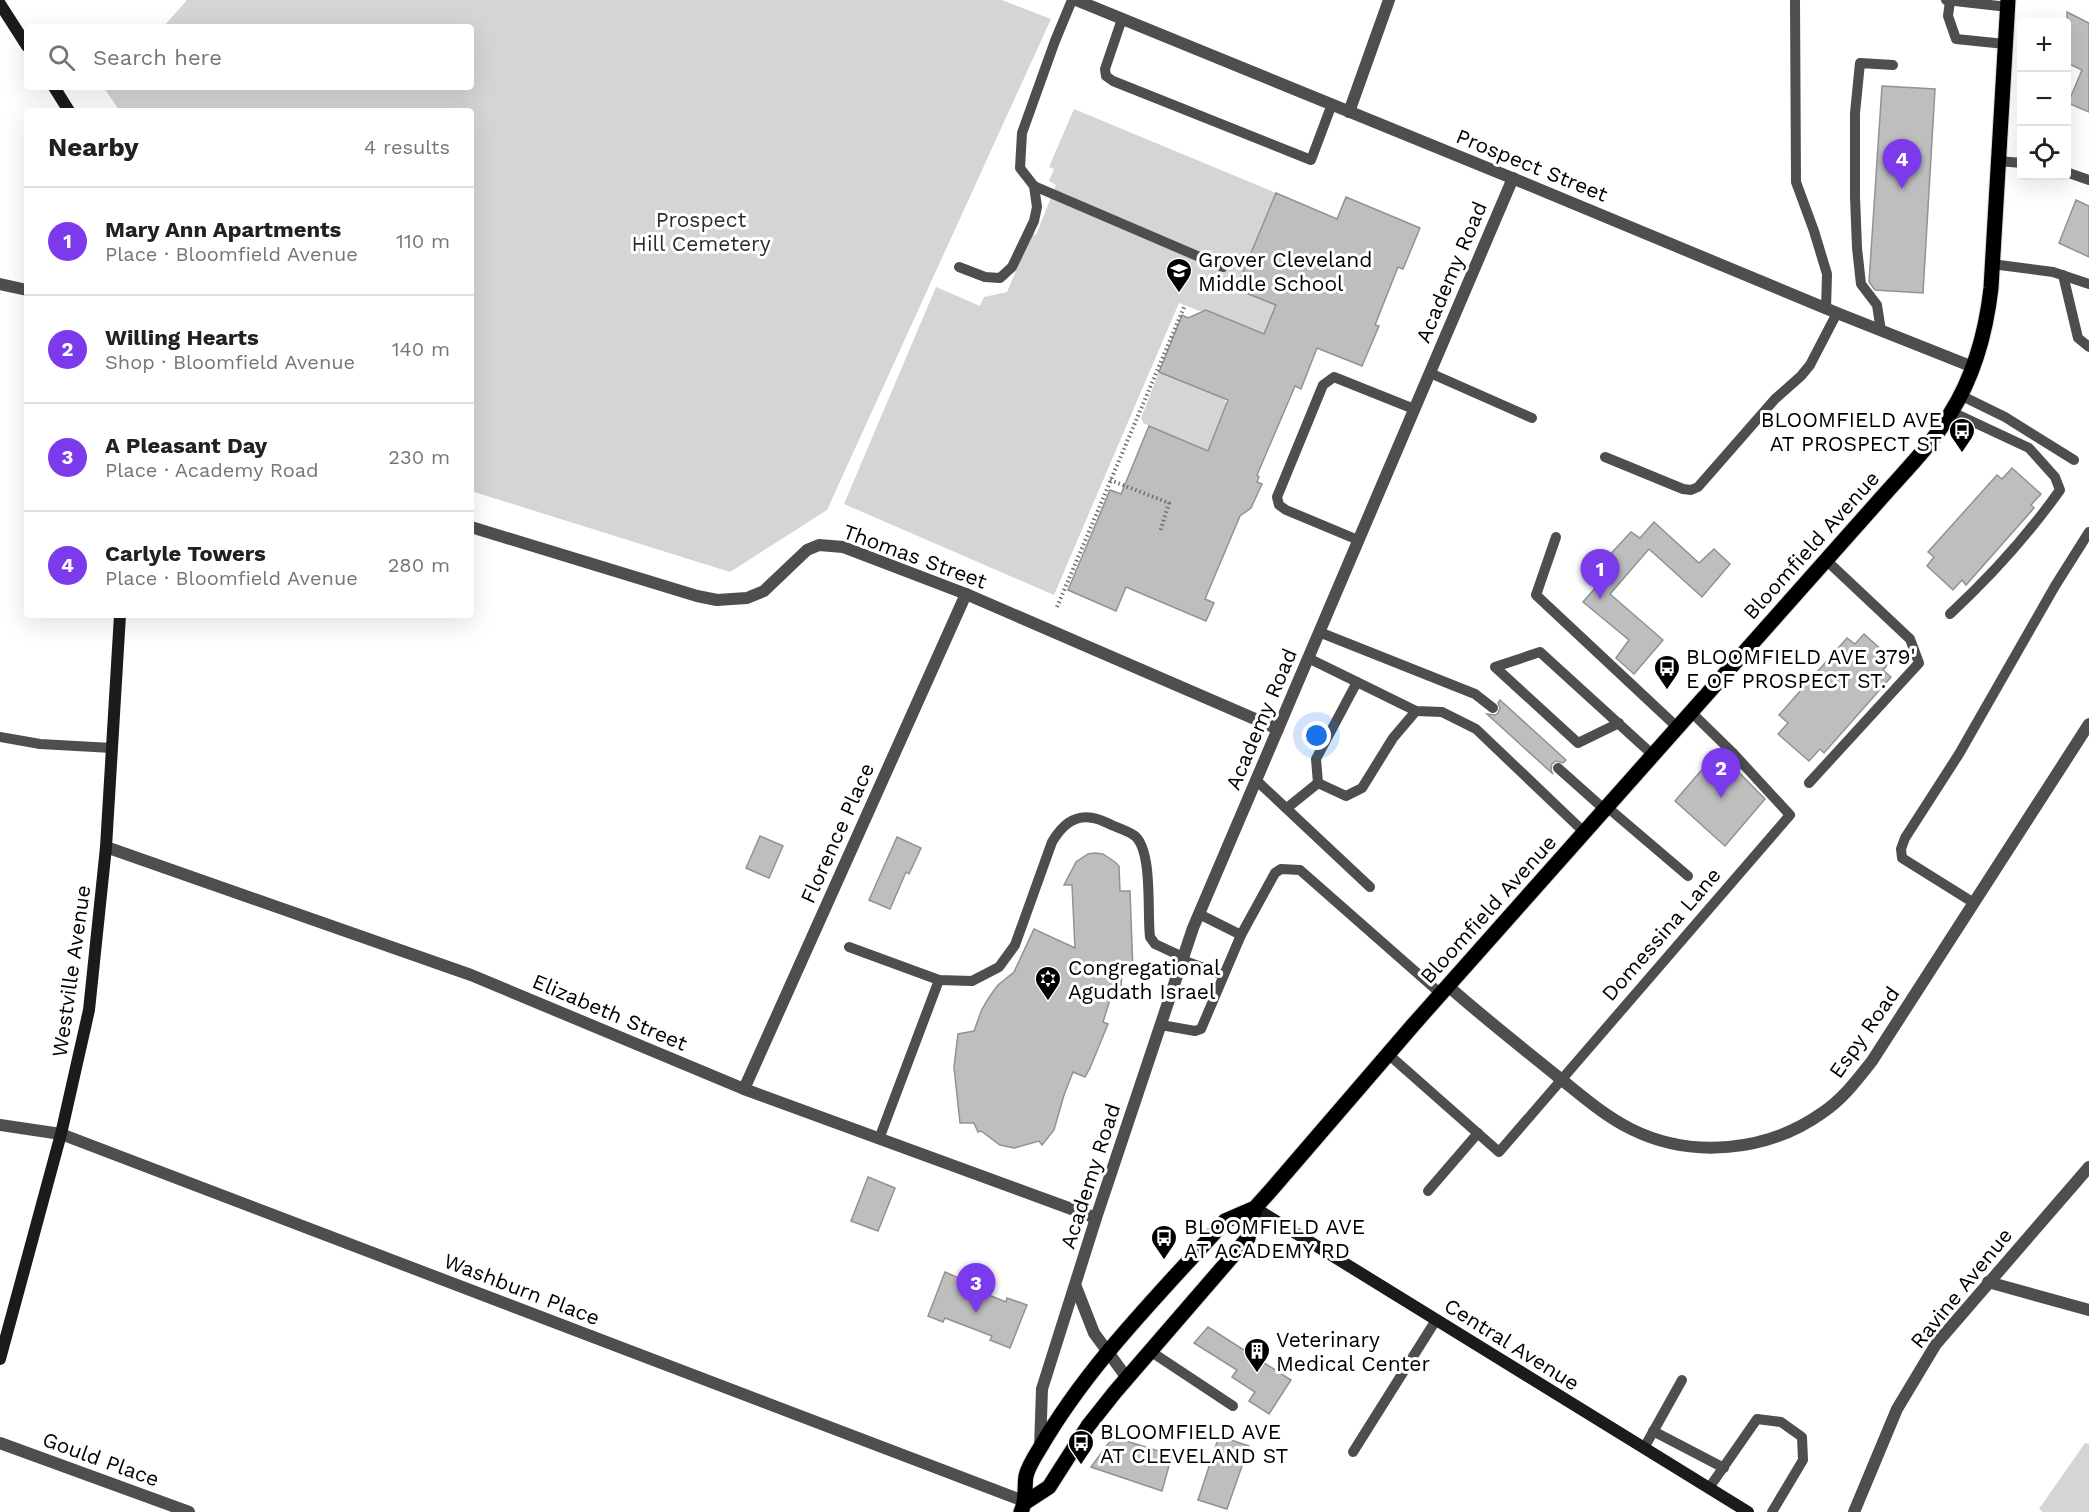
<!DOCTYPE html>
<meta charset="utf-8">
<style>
body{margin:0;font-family:"Work Sans",sans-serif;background:#f2f2f2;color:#202124}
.controls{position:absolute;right:18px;top:18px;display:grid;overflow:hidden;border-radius:6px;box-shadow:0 6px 24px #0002}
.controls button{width:54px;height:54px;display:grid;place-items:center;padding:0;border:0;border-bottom:2px solid #e0e0e0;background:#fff;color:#202124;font:30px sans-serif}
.you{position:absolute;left:1317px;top:736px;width:21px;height:21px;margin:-15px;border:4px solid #fff;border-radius:50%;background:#1a73e8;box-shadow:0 0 0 9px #1a73e833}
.badge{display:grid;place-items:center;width:39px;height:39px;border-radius:50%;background:#7c3aed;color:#fff;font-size:20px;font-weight:700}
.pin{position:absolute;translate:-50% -50px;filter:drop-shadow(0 2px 3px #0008)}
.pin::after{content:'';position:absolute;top:32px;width:21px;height:18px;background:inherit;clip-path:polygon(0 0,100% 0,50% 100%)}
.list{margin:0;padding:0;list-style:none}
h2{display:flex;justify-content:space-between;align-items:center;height:78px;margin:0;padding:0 24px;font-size:26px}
h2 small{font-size:20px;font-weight:400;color:#757577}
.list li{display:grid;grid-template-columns:39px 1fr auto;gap:18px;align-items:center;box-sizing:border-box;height:108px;padding:0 24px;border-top:2px solid #e0e0e0}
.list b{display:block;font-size:22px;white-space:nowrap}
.list p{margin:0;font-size:20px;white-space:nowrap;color:#757577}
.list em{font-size:20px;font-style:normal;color:#757577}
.icon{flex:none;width:33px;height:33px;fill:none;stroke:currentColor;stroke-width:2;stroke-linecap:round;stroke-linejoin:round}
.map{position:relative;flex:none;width:2089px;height:1512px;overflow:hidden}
.search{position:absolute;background:#fff;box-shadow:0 6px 24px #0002;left:24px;top:24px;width:450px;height:66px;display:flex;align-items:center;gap:15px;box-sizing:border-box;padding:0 21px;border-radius:6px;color:#757577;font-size:22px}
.panel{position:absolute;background:#fff;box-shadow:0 6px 24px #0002;left:24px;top:108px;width:450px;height:510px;border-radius:6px}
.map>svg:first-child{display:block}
.green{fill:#d5d5d5}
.building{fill:#bebebe;stroke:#929292;stroke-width:1.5}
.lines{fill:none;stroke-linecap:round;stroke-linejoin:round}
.primary-casing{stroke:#dbdbdb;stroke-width:17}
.path{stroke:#707070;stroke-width:4;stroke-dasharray:1.5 3;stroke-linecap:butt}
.lane{stroke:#4e4e4e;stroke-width:10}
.street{stroke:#4e4e4e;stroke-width:12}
.secondary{stroke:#1b1b1b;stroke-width:12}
.primary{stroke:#000;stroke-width:15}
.labels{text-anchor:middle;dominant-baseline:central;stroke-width:6;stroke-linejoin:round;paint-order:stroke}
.street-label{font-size:21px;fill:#000;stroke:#fff}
.park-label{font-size:21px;fill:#2c2c2c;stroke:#fff}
.poi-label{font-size:21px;fill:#000;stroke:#fff;text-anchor:start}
</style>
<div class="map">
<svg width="2089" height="1512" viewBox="0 0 2089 1512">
<rect width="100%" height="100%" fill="#fff"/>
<g class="green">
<polygon points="187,0 1002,0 1051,19 827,510 730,572 471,491 471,111 120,111 106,91 109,87 471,87 471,27 163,27"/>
<polygon points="1074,109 1276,193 1236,288 1276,305 1264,334 1207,310 1202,312 1179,303 1054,595 844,504 936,287 980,306 984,297 1007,292 1032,233 1036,235 1056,185 1049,181 1054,169 1049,167"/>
<polygon points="1159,372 1224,398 1227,405 1208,451 1143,423 1141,418"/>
<polygon points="2085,1443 2089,1444 2089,1512 2043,1512 2039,1509"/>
</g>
<g class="building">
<polygon points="2067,12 2089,23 2089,112 2068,103 2082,70 2067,63"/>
<polygon points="1882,86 1935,89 1923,293 1875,290 1869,282"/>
<polygon points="1276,193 1337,219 1346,197 1420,228 1403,269 1398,267 1375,325 1379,326 1362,366 1317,348 1301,389 1295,386 1257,475 1259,477 1257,482 1262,484 1251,508 1240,516 1205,599 1214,603 1206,621 1126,587 1116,611 1068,590 1110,490 1121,494 1149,426 1208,451 1228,400 1159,372 1182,315 1188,318 1206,310 1264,334 1276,305 1236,289"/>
<polygon points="2076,200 2089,206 2089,257 2059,243"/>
<polygon points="2012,468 2041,494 2031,505 2034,508 1966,585 1962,580 1953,590 1927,566 1934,557 1928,552 1997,475 2002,479"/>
<polygon points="1654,522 1699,563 1714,549 1730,564 1702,597 1649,549 1610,594 1663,640 1634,674 1616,658 1629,640 1583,602 1598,585 1590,576 1631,532 1640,538"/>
<polygon points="1864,634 1892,659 1883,670 1891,677 1824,753 1820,749 1809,761 1778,734 1788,723 1779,715 1847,638 1855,644"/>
<polygon points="1500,700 1566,760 1563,763 1556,761 1552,764 1551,770 1553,774 1487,714 1495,715 1498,713 1500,708 1498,703"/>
<polygon points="1718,751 1765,799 1725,846 1675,801"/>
<polygon points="760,836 783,846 769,878 746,868"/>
<polygon points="897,837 921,848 909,874 906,872 890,909 869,900"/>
<polygon points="1095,853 1103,854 1115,862 1119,866 1120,891 1130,891 1133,972 1122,973 1121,986 1115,984 1103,1022 1108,1024 1090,1068 1085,1077 1073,1072 1064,1095 1054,1130 1042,1145 1039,1141 1014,1148 1000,1145 981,1131 978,1132 974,1123 960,1123 954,1067 958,1034 974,1031 982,1009 990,996 998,985 1014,972 1034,929 1075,948 1072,885 1064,885 1076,862 1088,854"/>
<polygon points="868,1177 895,1188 878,1231 851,1221"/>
<polygon points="945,1272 961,1279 959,1283 1006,1302 1007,1298 1027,1305 1010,1348 990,1340 992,1336 945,1318 943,1322 928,1316"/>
<polygon points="1208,1327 1291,1380 1269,1414 1249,1401 1255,1392 1232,1377 1237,1370 1194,1343"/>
<polygon points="1219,1436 1249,1446 1227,1509 1198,1500"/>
<polygon points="1113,1437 1172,1455 1162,1491 1091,1467"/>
</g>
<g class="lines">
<defs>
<g id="primary">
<polyline points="1026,1502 1049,1487 1088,1426 1115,1392 1248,1238 1255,1208"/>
<path d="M1021,1512C1027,1499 1024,1489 1026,1476C1028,1467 1035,1456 1040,1448C1089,1363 1161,1293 1225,1221L1255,1208L1272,1189L1414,1024L1883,496C1906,470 1932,444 1950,414C1974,376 1986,332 1991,288L2008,0"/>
</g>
</defs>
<use href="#primary" class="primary-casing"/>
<g class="path">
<polyline points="1110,480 1169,503 1160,532"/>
<polyline points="1057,607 1185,305"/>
</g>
<g class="lane">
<polyline points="1795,0 1796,182 1814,231 1827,274 1826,309"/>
<polyline points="1946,0 2008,7"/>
<polyline points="1950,1 1948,16 1956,39 2005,44"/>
<polyline points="1122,19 1105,69 1106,76 1113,81 1311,160 1332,104"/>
<polyline points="1998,161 2022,163"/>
<polyline points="2066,172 2089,180"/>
<polyline points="1034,186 1223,267"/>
<polyline points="1992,264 2053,272 2089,284"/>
<polyline points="959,267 985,277 1000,278 1012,267 1034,221 1037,207 1034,186 1020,168 1022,133 1055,41 1072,0"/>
<polyline points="2063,275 2078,338 2089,347"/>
<polyline points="1881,331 1877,305 1861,284 1857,248 1855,197 1855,113 1860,63 1893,65"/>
<polyline points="1430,373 1532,418"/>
<polyline points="1960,395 2005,417 2074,460"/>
<polyline points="1605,457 1683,489 1691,490 1698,487 1775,399 1801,376 1810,365 1837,313"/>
<polyline points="1556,537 1536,595 1677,727"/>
<polyline points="1358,540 1286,510 1279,505 1277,497 1323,385 1334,377 1414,409"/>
<path d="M1950,614C1991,576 2028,535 2060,490L2055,477L2029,448L1952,412"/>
<polyline points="1319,632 1475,694 1493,708"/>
<polyline points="1308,658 1357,682 1316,759 1318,783 1346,796 1362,788 1393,738 1416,711"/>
<polyline points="1357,682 1416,711 1442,712 1476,729 1584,832"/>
<polyline points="1619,723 1578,743 1495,667 1540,652 1653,755"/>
<polyline points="0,737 40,744 112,748"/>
<polyline points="1558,768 1604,809"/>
<polyline points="1256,780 1370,887"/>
<polyline points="1809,783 1919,663 1910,639 1826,560"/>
<polyline points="1607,807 1688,876"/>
<polyline points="1287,808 1318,783"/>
<polyline points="1974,903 1902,858 1901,849 1905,838 1959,754 2055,586 2089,532"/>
<polyline points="1199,914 1241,935"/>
<path d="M849,947L939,980L972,981L999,967L1015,945L1052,842C1061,827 1073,814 1093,818C1100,819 1107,823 1114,826C1121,829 1130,832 1135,836C1153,852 1147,913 1150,937L1155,944L1183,957"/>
<polyline points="1182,960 1223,975"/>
<polyline points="1161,1025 1195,1031 1201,1029 1241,935 1275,873 1281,869 1300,870 1441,994"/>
<polyline points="1388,1054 1499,1152 1790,815 1732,752 1691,712"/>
<polyline points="879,1139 939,980"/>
<polyline points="1428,1191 1478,1133"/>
<polyline points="1150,1351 1233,1406"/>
<polyline points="1653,1431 1724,1468"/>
<polyline points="1644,1448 1682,1380"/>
<polyline points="1353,1452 1436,1320"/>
<polyline points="1709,1488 1757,1419 1781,1422 1802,1437 1803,1460 1772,1512"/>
</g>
<g class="street">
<polyline points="1076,0 1529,185 1837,313 1973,367"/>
<polyline points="1349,112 1389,0"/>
<polyline points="0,284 27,290"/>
<polyline points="471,527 697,596 717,600 747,598 764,591 807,550 819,545 843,547 966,594 1278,729"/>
<polyline points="106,847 471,975 744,1089 1096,1218"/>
<path d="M1448,986C1483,1017 1520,1046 1557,1076C1581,1095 1603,1115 1631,1129C1691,1159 1767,1152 1822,1113C1843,1099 1857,1080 1872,1061L2089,724"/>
<polyline points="744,1089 966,594"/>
<polyline points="0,1125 61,1134 1026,1502"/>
<polyline points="1988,1282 2089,1310"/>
<polyline points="1076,1287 1094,1333 1127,1378"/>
<polyline points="0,1443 189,1512"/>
<polyline points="1040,1448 1042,1389 1096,1218 1193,928 1513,178"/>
<polyline points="1854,1512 1897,1409 1936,1344 2089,1167"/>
</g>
<g class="secondary">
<polyline points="0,4 27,46"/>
<polyline points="54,87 69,111"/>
<polyline points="1255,1208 1748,1512"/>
<polyline points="0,1359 61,1134 89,1010 106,847 120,615"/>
</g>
<use href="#primary" class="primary"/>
</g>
<defs>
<symbol id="school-pin" viewBox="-11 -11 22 30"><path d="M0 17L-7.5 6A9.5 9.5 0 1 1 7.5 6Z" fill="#000" stroke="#fff"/><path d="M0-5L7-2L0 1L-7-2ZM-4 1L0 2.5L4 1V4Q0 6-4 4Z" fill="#fff"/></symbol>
<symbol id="bus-pin" viewBox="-11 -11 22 30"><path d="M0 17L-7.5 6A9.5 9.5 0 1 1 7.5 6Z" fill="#000" stroke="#fff"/><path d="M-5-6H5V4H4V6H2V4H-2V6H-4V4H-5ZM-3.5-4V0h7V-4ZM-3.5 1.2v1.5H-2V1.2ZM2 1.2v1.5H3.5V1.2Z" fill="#fff"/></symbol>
<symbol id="synagogue-pin" viewBox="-11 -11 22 30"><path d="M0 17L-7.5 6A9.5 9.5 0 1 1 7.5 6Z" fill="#000" stroke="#fff"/><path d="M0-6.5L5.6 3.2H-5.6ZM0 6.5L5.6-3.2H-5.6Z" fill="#fff"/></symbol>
<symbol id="building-pin" viewBox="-11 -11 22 30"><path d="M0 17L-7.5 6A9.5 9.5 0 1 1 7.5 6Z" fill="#000" stroke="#fff"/><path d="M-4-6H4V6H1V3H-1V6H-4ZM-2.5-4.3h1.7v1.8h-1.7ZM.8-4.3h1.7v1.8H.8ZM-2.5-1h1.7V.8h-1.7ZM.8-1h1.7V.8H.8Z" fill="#fff"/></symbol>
</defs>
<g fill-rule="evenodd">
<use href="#school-pin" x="1164" y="256" width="30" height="40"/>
<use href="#bus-pin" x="1947" y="416" width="30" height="40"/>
<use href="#bus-pin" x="1652" y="653" width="30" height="40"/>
<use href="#synagogue-pin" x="1033" y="964" width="30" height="40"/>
<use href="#bus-pin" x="1149" y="1223" width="30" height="40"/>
<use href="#building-pin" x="1242" y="1336" width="30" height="40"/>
<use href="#bus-pin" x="1066" y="1428" width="30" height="40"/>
</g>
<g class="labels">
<g class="street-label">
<text transform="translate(1532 165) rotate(22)">Prospect Street</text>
<text transform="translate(1451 272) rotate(-67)">Academy Road</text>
<text transform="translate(1811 545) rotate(-48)">Bloomfield Avenue</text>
<text transform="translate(915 556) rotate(20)">Thomas Street</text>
<text transform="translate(1261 719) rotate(-67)">Academy Road</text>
<text transform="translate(837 833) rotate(-66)">Florence Place</text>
<text transform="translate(1488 909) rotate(-48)">Bloomfield Avenue</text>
<text transform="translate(1661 934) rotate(-49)">Domessina Lane</text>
<text transform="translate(71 971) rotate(-82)">Westville Avenue</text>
<text transform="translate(610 1012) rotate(23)">Elizabeth Street</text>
<text transform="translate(1864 1032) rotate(-55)">Espy Road</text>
<text transform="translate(1090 1176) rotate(-72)">Academy Road</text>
<text transform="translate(1961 1288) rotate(-51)">Ravine Avenue</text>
<text transform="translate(522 1289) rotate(21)">Washburn Place</text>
<text transform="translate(1512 1344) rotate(32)">Central Avenue</text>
<text transform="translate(101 1459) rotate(20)">Gould Place</text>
</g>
<g class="park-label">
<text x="701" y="219">Prospect<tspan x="701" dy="24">Hill Cemetery</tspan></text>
</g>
<g class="poi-label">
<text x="1198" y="259">Grover Cleveland<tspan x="1198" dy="24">Middle School</tspan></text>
<text x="1942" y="419" text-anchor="end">BLOOMFIELD AVE<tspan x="1942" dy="24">AT PROSPECT ST</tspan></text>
<text x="1686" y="656">BLOOMFIELD AVE 379'<tspan x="1686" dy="24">E OF PROSPECT ST.</tspan></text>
<text x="1068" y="967">Congregational<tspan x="1068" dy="24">Agudath Israel</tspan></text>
<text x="1184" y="1226">BLOOMFIELD AVE<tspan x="1184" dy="24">AT ACADEMY RD</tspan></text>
<text x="1276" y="1339">Veterinary<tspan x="1276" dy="24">Medical Center</tspan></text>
<text x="1100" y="1431">BLOOMFIELD AVE<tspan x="1100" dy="24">AT CLEVELAND ST</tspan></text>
</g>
</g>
</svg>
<div class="controls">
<button>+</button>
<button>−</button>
<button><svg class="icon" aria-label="locate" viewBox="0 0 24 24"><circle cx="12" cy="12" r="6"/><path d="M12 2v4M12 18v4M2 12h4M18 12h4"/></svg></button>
</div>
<div class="you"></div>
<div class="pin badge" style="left:1600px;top:599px">1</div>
<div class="pin badge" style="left:1721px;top:798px">2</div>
<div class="pin badge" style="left:976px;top:1313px">3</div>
<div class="pin badge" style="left:1902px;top:189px">4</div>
<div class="search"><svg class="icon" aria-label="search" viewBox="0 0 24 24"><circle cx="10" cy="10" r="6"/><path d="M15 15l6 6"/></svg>Search here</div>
<section class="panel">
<h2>Nearby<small>4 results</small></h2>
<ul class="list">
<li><span class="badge">1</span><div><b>Mary Ann Apartments</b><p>Place · Bloomfield Avenue</p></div><em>110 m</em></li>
<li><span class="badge">2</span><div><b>Willing Hearts</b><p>Shop · Bloomfield Avenue</p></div><em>140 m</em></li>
<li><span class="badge">3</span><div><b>A Pleasant Day</b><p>Place · Academy Road</p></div><em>230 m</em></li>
<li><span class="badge">4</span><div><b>Carlyle Towers</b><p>Place · Bloomfield Avenue</p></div><em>280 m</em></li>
</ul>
</section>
</div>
